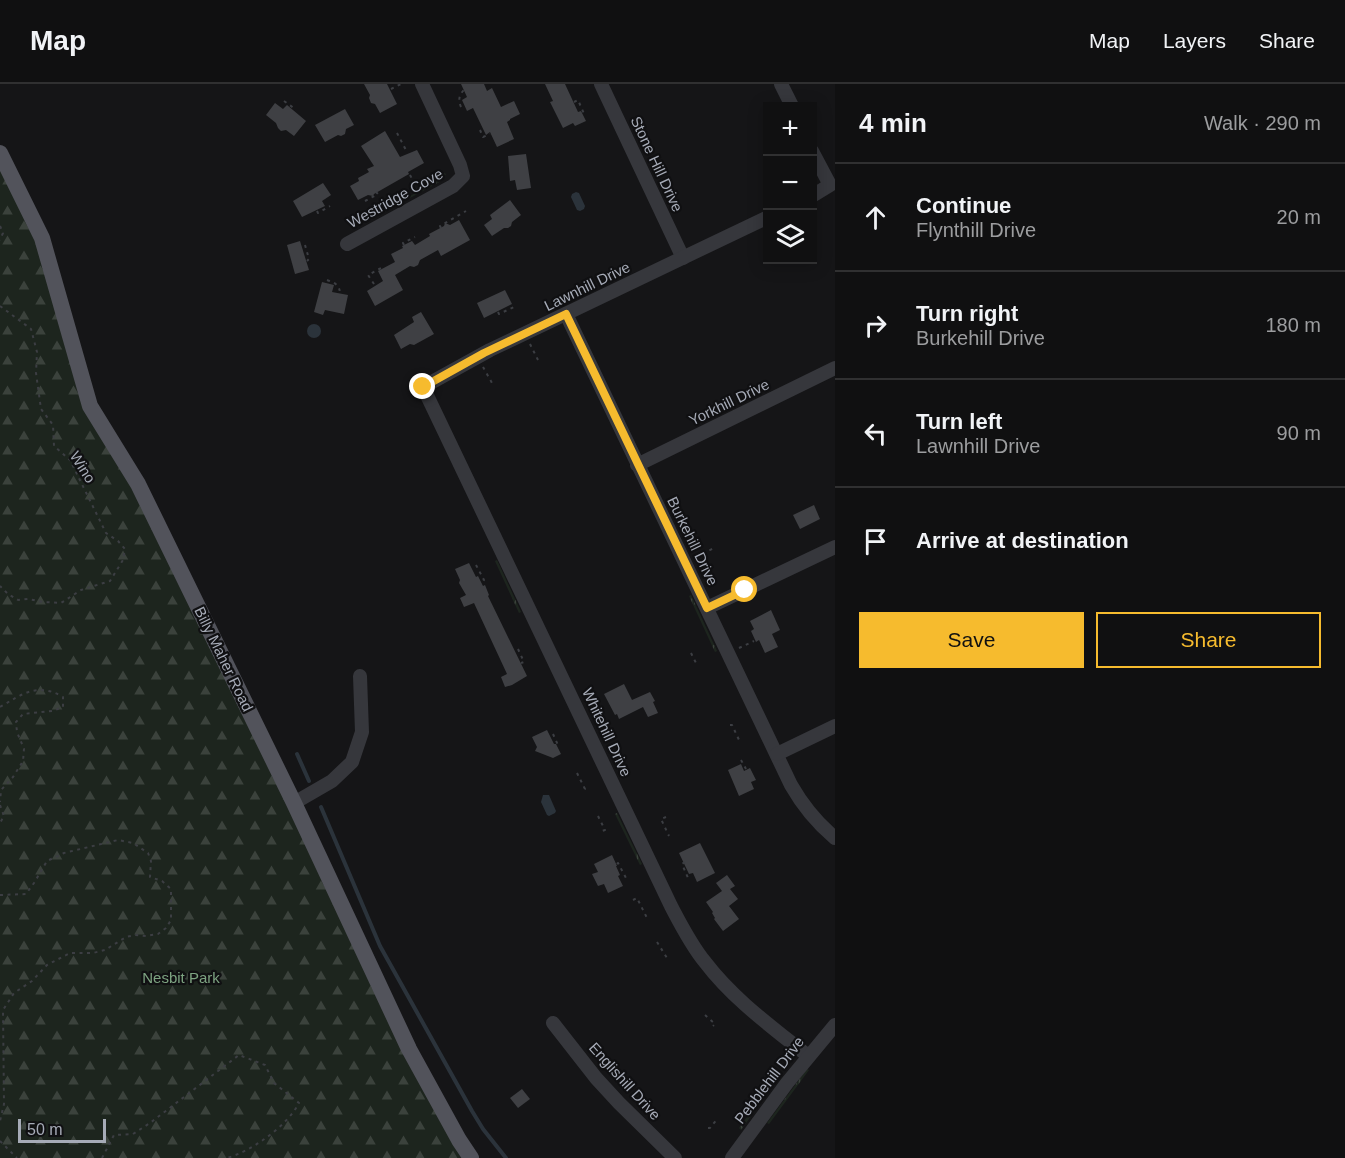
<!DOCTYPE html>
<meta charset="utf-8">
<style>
body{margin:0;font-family:Arial,sans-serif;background:#19191a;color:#f1f3f6}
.controls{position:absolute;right:18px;top:18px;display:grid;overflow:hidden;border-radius:0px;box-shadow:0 3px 15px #0003}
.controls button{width:54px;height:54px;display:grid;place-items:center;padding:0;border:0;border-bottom:2px solid #303031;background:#101011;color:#f1f3f6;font:30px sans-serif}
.scale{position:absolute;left:18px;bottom:15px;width:88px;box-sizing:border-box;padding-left:6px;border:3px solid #a6abb7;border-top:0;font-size:16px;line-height:21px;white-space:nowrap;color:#a6abb7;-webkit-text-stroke:4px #101012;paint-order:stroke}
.stop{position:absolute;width:18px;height:18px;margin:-14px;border:4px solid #f6bb2e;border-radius:50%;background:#fff}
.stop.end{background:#f6bb2e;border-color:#fff;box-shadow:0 2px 6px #0008}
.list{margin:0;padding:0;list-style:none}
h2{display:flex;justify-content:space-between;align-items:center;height:78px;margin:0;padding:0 24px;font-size:26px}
h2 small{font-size:20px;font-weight:400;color:#9c9d9f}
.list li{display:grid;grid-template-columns:39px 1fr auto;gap:18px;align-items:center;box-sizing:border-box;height:108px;padding:0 24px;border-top:2px solid #303031}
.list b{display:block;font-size:22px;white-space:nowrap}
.list p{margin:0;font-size:20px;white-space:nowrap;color:#9c9d9f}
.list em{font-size:20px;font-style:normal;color:#9c9d9f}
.actions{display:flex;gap:12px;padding:18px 24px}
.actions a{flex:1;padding:14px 0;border:2px solid #f6bb2e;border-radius:0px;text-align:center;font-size:21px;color:#f6bb2e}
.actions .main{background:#f6bb2e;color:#111}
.icon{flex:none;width:33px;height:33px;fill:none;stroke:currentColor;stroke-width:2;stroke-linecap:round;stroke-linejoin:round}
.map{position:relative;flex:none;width:835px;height:1074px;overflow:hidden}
header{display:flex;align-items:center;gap:36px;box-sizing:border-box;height:84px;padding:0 30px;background:#101011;border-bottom:2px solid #303031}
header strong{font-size:28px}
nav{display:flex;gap:33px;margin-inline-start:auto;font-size:21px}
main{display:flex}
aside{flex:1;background:#101011}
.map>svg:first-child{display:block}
.grass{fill:url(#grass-tufts)}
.forest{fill:url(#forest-firs)}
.water{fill:#2b333b}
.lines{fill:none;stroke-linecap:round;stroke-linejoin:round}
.stream{stroke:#2b333b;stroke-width:4}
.building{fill:#3f4044}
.path{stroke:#3c3e43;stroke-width:2;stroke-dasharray:3 4.5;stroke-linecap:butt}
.minor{stroke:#36373c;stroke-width:14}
.major{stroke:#52535b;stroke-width:16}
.route{stroke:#f6bb2e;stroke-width:8}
.labels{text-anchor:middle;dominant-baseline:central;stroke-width:4.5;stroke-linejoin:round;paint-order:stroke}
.street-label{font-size:15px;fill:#a6abb7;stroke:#101012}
.park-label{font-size:15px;fill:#7da381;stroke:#101012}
</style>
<header>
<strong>Map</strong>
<nav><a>Map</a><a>Layers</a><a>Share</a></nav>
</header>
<main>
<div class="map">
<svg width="835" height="1074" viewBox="0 0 835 1074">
<defs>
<pattern id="grass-tufts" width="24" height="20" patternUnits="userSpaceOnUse" patternTransform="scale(1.5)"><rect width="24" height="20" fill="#1d251e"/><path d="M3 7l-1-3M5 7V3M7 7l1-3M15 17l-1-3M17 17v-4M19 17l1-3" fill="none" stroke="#3b423c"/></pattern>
<pattern id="forest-firs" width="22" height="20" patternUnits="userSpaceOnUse" patternTransform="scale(1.5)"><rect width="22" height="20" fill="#1d251e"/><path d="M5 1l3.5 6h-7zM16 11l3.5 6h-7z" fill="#3b423c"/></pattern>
</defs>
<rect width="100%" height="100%" fill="#151517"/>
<g class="grass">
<polygon points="444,89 446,90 441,97 379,131 378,130 437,97"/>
<polygon points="497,476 521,528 519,529 495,477"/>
<polygon points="691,511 717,567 715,568 689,512"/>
<polygon points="617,729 642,780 640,781 615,730"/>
<polygon points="807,985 809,986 769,1040 767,1039"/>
<polygon points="775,995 777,996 741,1046 739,1044"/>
</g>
<polygon class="forest" points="0,70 46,169 86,311 145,424 463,1074 0,1074"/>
<g class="water">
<polygon points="576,108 579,109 585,122 584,125 580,127 577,126 571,113 572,110"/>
<circle cx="314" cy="247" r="7"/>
<polygon points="543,711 549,711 556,727 555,729 549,732 547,731 541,718"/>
</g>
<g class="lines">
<g class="stream">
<polyline points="297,670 309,697"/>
<polyline points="321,723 380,862 472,1027 483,1045 506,1074"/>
</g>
</g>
<g class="building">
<polygon points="364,0 387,0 397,20 380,29 375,20 371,19 369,14 370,11"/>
<polygon points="461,0 484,0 487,7 492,4 501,23 514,17 520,30 510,35 510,36 507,38 514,55 497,63 490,48 486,51 473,24 467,27 462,16 467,13"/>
<polygon points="545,0 565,0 578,28 581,27 586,37 575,42 573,39 563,44 550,18 553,17"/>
<polygon points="275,19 283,25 287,21 306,37 294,52 286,46 281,47 278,44 276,39 266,31"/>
<polygon points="345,25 354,41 346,45 345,50 341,52 338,51 325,58 315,41"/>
<polygon points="385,47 400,73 417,66 424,79 408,88 409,90 374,110 373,112 368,111 358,116 350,102 359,97 358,94 369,88 367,85 374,82 361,62"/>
<polygon points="526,70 531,104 517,106 515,96 510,97 508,72"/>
<polygon points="323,99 331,111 322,117 325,122 302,133 293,117"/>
<polygon points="510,116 521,131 512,138 511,142 508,144 504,144 492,152 484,141 492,135 490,131"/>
<polygon points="459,136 470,156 441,172 438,166 420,176 418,181 414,183 410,182 395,191 403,206 375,222 367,207 383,197 378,187 395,178 391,170 403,164 402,162 412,157 415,161 430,152 429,150 444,142 445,139 450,141"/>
<polygon points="300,157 309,186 295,190 287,161"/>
<polygon points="322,198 334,201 332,208 348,211 344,230 325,226 323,231 314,228"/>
<polygon points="505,206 512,220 484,234 477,219"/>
<polygon points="421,228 434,250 414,261 410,260 401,265 394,251 414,238 412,233"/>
<polygon points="814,421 820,435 800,445 793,431"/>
<polygon points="469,479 476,493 478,492 483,502 485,501 489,511 488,512 527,592 512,601 505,603 501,593 507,590 474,519 464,523 460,514 466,511 459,499 460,496 455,485"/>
<polygon points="771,526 780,546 772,550 778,563 765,569 759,556 756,558 751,547 754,545 750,537"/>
<polygon points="624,600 632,616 650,608 655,617 653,618 658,629 648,633 643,623 619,635 617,630 615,631 604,610"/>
<polygon points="547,646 554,660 556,660 561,670 553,674 535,667 537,663 532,653"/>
<polygon points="741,680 744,687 750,684 756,696 751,698 754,705 739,712 728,686"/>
<polygon points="700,759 715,789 697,798 693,789 689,790 679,769"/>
<polygon points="612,771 617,782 616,782 620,791 618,792 623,802 608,809 604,800 598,802 592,790 598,788 594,780"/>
<polygon points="727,791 735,802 730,805 738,815 729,822 739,835 723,847 714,835 715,834 712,829 713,828 706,818 722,807 716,799"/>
<polygon points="522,1005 530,1015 518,1024 510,1014"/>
</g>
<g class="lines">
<g class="path">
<polyline points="391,5 401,0"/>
<polyline points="284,17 295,25 294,26"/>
<polyline points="574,18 578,16 585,32"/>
<path d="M461,23C458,16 459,11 464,6"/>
<polyline points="480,46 483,53 490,50"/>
<polyline points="397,49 407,68"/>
<polyline points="410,91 418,106"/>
<polyline points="365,117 378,110 376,108"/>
<polyline points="317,127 318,129 330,122"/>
<polyline points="0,142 3,149 0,156"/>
<polyline points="441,144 440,142 466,127"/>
<polyline points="305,161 309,175 307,177"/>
<polyline points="404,161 403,159 415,153"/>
<path d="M327,196C335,199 340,201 340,210"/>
<polyline points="374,200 368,191 383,183"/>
<polyline points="0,222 31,245 37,268 36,289 41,325 53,341 54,362 70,376 106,449 118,457 125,465 123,476 110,497 81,506 61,519 43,518 28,515 18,516 8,510 0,502"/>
<polyline points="498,228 499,230 516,222"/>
<polyline points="530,260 538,276"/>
<polyline points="483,283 492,299"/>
<polyline points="696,473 714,464"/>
<polyline points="476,481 484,496 481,501"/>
<polyline points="739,564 754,557"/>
<polyline points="518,565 524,578 521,579"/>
<polyline points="691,569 697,581"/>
<path d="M0,623C22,610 38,598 63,613V623L52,627L23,630L16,638L17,648L24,665L23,677L13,693L1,706L0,718"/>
<polyline points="730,641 732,641 740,658"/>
<polyline points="553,650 558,661"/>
<polyline points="741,676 746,685"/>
<polyline points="577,689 585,705 583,706"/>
<polyline points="0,721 4,732 0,739"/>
<polyline points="598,732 605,746 602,747"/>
<polyline points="666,733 661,735 669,752"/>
<polyline points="685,778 682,780 688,794"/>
<polyline points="617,780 618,779 626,794"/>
<polyline points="0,811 26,810 34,799 47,777 64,769 118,756 133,759 148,769 151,777 150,793 162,797 171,805 171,836 166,844 158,850 146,852 135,851 126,853 105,866 93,869 70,869 47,881 32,897 14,909 3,926 4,1020 0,1037"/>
<polyline points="633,816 637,814 647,834"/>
<polyline points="657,858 667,874"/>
<polyline points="705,931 715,940 713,942"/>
<polyline points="708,1044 710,1044 718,1034"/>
<polyline points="0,1057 17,1074"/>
<path d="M102,1074L114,1051L133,1050L150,1039L239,971L265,981L274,999L299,1019C287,1042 252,1067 227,1074"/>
</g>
<g class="minor">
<polyline points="601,0 683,174"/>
<polyline points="781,0 792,22"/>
<polyline points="812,67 830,101 812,112"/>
<path d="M768,133L490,266L423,303L671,822C681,841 691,861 705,878C733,915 772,943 808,972"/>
<polyline points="347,160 453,102 463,92 460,81 422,0"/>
<path d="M566,230L791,701C803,722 817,739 835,754"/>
<polyline points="637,381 835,284"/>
<polyline points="707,524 835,463"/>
<polyline points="777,670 835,642"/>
<polyline points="294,719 332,697 352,678 362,648 360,592"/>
<polyline points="553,939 596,994 619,1019 675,1074"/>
<polyline points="732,1074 787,999 835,941"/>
</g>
<polyline class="major" points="0,69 42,154 90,322 138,400 294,719 409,965 459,1056 471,1074"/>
</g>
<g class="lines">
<polyline class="route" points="423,303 484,269 566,230 707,524 745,506"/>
</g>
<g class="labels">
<g class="street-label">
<text transform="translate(657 80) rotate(65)">Stone Hill Drive</text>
<text transform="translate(395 114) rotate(-29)">Westridge Cove</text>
<text transform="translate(587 202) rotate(-26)">Lawnhill Drive</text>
<text transform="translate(729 318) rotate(-26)">Yorkhill Drive</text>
<text transform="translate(83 383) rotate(58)">Wino</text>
<text transform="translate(693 457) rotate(64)">Burkehill Drive</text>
<text transform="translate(224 575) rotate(64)">Billy Maher Road</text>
<text transform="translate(607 648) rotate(65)">Whitehill Drive</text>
<text transform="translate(769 996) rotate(-53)">Pebblehill Drive</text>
<text transform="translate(625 997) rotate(48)">Englishill Drive</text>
</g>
<g class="park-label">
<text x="181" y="893">Nesbit Park</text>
</g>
</g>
</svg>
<div class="controls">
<button>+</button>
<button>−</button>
<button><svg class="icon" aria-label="layers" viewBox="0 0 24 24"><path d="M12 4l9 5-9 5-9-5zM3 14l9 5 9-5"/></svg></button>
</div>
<div class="scale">50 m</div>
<div class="stop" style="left:745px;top:506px"></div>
<div class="stop end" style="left:423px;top:303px"></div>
</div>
<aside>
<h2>4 min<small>Walk · 290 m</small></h2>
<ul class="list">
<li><svg class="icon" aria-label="ahead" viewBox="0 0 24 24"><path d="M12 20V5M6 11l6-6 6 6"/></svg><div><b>Continue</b><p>Flynthill Drive</p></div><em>20 m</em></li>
<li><svg class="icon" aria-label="right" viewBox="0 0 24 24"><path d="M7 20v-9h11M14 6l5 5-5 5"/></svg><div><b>Turn right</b><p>Burkehill Drive</p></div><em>180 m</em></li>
<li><svg class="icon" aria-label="left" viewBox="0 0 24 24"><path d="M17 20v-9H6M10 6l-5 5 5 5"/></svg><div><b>Turn left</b><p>Lawnhill Drive</p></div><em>90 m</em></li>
<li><svg class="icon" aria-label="arrive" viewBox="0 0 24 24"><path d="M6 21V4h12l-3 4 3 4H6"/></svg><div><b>Arrive at destination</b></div></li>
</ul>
<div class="actions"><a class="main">Save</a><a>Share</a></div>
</aside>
</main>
